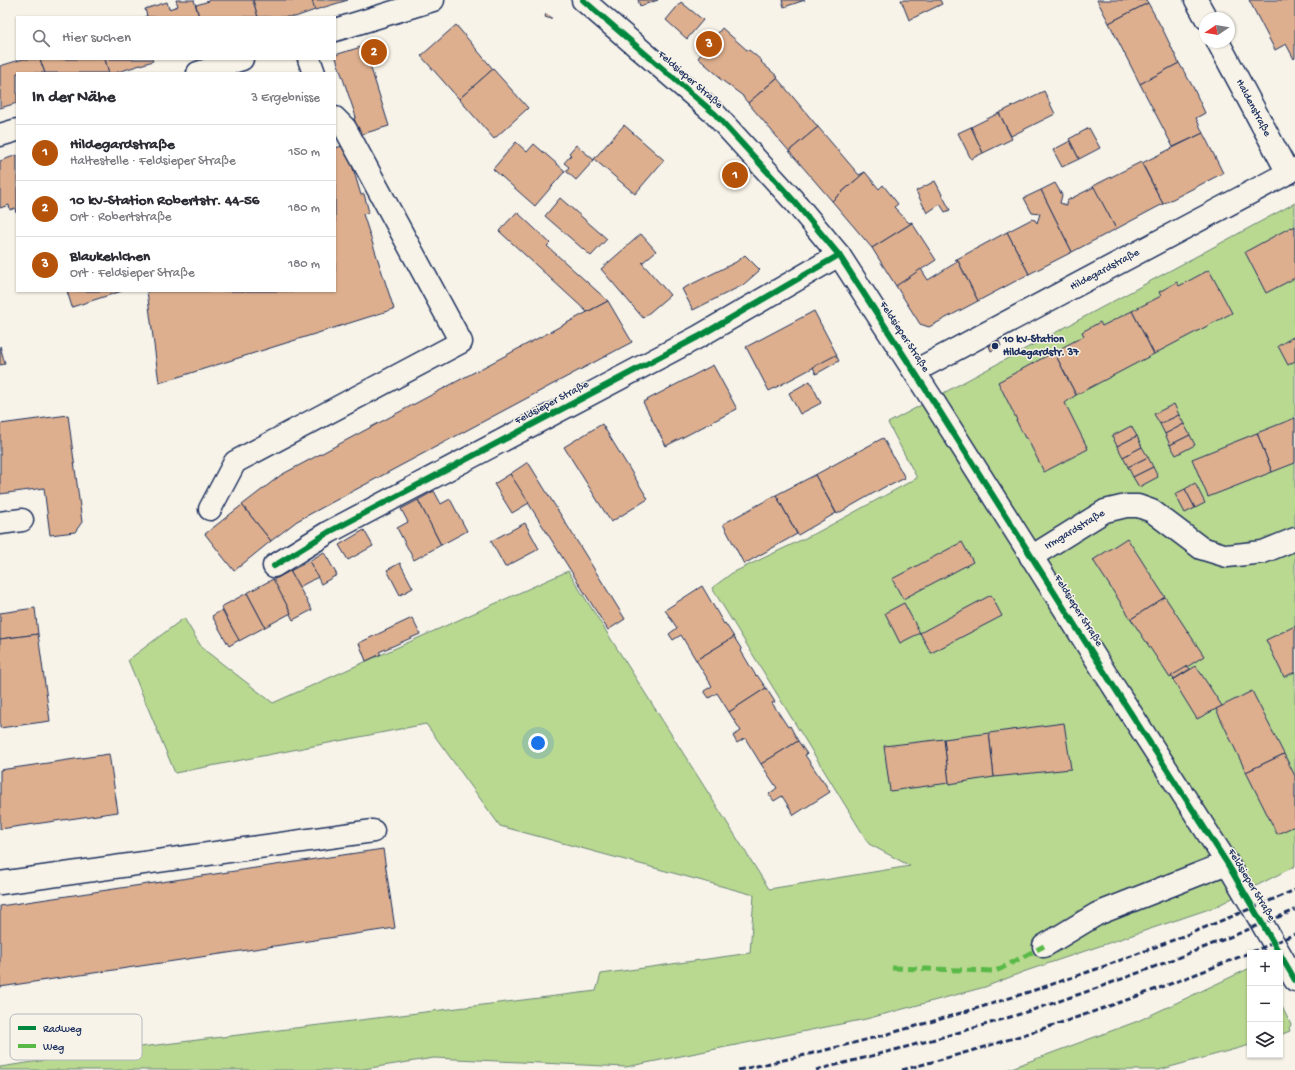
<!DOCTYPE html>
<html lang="de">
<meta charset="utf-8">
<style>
body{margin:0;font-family:"Gochi Hand",sans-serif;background:#f2f2f3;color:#2b2b33}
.controls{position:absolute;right:12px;bottom:12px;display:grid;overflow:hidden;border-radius:0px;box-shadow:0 1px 3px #0004}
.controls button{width:36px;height:36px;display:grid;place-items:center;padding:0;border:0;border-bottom:1px solid #e1e1e2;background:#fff;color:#2b2b33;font:20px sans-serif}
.compass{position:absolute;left:1199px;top:12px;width:36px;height:36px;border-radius:50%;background:#fff;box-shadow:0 1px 3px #0004;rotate:258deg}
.you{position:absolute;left:538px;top:743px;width:14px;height:14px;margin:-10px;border:3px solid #fff;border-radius:50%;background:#1a73e8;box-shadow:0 0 0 6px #1a73e833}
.badge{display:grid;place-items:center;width:26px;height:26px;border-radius:50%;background:#b45309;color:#fff;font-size:13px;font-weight:700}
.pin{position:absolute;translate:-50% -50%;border:2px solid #fff;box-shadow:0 1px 4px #0006}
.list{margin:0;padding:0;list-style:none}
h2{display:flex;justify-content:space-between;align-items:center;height:52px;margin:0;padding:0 16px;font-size:17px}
h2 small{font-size:13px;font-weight:400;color:#7c7c81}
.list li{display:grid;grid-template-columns:26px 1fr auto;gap:12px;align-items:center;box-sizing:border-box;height:56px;padding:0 16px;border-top:1px solid #e1e1e2}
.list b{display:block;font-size:15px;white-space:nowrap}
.list p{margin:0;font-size:13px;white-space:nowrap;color:#7c7c81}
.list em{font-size:13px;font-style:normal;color:#7c7c81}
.icon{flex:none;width:22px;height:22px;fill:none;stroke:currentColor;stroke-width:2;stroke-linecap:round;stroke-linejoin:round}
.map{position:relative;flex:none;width:1295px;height:1070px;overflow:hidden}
.search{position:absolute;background:#fff;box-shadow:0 1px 3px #0004;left:16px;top:16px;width:320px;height:44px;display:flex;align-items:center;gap:10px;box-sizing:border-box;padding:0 14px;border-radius:0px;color:#7c7c81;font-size:15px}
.panel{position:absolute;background:#fff;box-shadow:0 1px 3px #0004;left:16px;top:72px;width:320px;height:220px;border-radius:0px}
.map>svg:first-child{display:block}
.green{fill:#b9d890;stroke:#6a8477}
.building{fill:#ddaf8e;stroke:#1b2f5e}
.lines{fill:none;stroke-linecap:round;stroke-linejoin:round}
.minor-casing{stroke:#1b2f5e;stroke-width:25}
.minor{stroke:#f7f3e8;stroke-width:22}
.rail{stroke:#1b2f5e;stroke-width:3;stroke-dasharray:6 3;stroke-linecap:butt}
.quiet{stroke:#58b947;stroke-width:5;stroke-dasharray:10 5;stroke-linecap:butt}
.cycleway-casing{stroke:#f7f3e8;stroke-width:8}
.cycleway{stroke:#00873e;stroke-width:6}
.poi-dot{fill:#1b2f5e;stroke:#f7f3e8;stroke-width:1.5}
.labels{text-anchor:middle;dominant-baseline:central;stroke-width:3;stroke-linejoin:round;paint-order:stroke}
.street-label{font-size:11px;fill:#1b2f5e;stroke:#f7f3e8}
.poi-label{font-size:11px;font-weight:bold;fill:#1b2f5e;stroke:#f7f3e8;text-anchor:start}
.key{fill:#f7f3e8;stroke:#b5b8bf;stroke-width:1}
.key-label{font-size:11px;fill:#1b2f5e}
</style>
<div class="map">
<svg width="1295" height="1070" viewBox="0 0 1295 1070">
<rect width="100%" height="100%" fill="#f7f3e8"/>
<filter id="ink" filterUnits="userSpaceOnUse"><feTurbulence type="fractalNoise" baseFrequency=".025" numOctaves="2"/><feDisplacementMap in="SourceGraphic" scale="8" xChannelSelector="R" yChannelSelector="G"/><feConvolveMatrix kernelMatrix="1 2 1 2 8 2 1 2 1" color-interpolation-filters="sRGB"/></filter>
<g filter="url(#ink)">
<g class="green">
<polygon points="1295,203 1295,866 1215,907 1023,972 985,987 866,1019 626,1067 434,1058 357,1070 0,1070 0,1067 92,1053 596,991 601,974 750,953 754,895 500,826 426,724 175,773 128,660 184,618 202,648 273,703 568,571 769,889 910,866 869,844 712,588 732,573 818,532 917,478 888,423"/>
<polygon points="1250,968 1250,1045 1159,1070 1006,1070 1138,1021"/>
<polygon points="1280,1003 1291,1025 1289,1028 1290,1031 1280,1035"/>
</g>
<g class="building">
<polygon points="176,0 194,0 199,17 144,17 147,16 145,9 167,2 169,9 178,6"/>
<polygon points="208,0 253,0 258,17 199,17 196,5 209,1"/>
<polygon points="253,0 312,0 315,10 295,17 258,17"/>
<polygon points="312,0 348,0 315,10"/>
<polygon points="638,0 658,0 640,6"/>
<polygon points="782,0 805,0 784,7"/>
<polygon points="901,0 940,0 942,4 909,20"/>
<polygon points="1097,0 1146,0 1148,3 1109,23"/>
<polygon points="1249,0 1295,0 1295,58 1294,59 1286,44 1275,50"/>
<polygon points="681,2 703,20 687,39 666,20"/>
<polygon points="1148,3 1164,32 1179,63 1140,84 1109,23"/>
<polygon points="546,14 551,17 551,19 545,17"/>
<polygon points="456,25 493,69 459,99 421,56"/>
<polygon points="722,28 748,51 749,50 762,61 761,62 778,77 748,103 743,97 743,96 719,78 720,77 698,58"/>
<polygon points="380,45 383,55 369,59 366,50"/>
<polygon points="364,46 389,126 359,135 354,118 356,117 335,55"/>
<polygon points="23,59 40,59 45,73 17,73 17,103 0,108 0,66"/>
<polygon points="40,59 105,59 109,73 45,73"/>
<polygon points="105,59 152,59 153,61 115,73 109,73"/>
<polygon points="1179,63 1193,87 1205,113 1196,118 1203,133 1173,147 1140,84"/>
<polygon points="493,69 528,108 494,139 459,99"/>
<polygon points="777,78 818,127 789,151 748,103"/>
<polygon points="1044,91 1055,114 1011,136 999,113"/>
<polygon points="999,113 1012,139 983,153 971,127"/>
<polygon points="624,125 664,160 635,194 594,159"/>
<polygon points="818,127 859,175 865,172 832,201 789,151"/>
<polygon points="971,127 983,153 971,159 958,133"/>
<polygon points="1089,128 1100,148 1079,159 1069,139"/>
<polygon points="1203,133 1223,173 1163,204 1142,163"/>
<polygon points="1070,141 1079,159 1062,167 1053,150"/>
<polygon points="516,142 527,152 534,144 565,171 535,206 493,169"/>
<polygon points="346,145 361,195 364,194 369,212 363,214 394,309 159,383 147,291 335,291 335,148"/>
<polygon points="576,145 594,160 576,180 566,171 569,167 564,163 571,155 569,153"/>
<polygon points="17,155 17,212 16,213 15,208 10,210 9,205 0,208 0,161"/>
<polygon points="1141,162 1163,204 1116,229 1093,186"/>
<polygon points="865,172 879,189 883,185 898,204 894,207 909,223 912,222 912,223 872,248 832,201"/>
<polygon points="935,181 950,210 945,212 940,204 927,213 916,191"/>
<polygon points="1055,183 1062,195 1060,203 1066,205 1068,205 1066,203 1068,200 1094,187 1116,229 1072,252 1041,190"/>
<polygon points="1041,190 1072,252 1029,274 1007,232 1032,219 1035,220 1037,223 1040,214 1032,213 1024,198"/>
<polygon points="560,198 607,239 591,256 545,216"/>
<polygon points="517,212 550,243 547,246 608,301 587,312 499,231"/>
<polygon points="912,223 936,260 896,286 872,248"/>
<polygon points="1295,226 1295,278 1266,293 1245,252 1291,227 1292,228"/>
<polygon points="1007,232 1029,274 978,301 957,259"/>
<polygon points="641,234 656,251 642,263 670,295 643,318 601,269"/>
<polygon points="745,255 760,270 743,285 693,310 682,289 736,262"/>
<polygon points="955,259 957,259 978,301 929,327 920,324 896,286 921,269 928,280 957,262"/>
<polygon points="1209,270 1232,313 1154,354 1132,311 1161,296 1159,292 1177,282 1179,286"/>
<polygon points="67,291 122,291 72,307"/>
<polygon points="608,301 632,342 297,521 271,541 242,505 281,475"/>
<polygon points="814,311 837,355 769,391 746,347"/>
<polygon points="1132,311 1154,354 1076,395 1054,352 1084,336 1082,332 1100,322 1102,326"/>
<polygon points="1295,336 1295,361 1288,365 1278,346"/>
<polygon points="999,341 1001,346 991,351 989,346"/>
<polygon points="0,346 5,364 0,365"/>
<polygon points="1054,352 1076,395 1065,403 1088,449 1044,472 1027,438 1025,438 1016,420 1017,420 998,382"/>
<polygon points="836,355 839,361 816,374 813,367"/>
<polygon points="713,365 737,409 666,446 643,402"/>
<polygon points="810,381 821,403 800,414 789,393"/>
<polygon points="1174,404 1179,415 1160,424 1154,414"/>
<polygon points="68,415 82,522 75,532 50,535 44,488 0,494 0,424"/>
<polygon points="1179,415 1184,424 1165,434 1160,424"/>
<polygon points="1295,418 1295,463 1272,472 1257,433"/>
<polygon points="602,424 648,499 611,522 564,447"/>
<polygon points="1184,424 1190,435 1170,445 1165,434"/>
<polygon points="1131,426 1137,436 1117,446 1112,436"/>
<polygon points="1257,433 1272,472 1208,497 1192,459"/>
<polygon points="1190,435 1195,445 1176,455 1170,445"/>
<polygon points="1137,436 1142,447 1123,457 1117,446"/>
<polygon points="883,438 905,478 889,486 888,485 837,514 815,475"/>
<polygon points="1142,447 1148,457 1128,467 1123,457"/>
<polygon points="1148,457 1153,467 1133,477 1128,467"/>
<polygon points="528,462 625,619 608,630 510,474"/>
<polygon points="1153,467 1158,477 1139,487 1133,477"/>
<polygon points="510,474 529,503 512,513 494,484"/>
<polygon points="815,475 836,513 798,535 776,495"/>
<polygon points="1195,483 1205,503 1195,508 1185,489"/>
<polygon points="1185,489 1195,508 1185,513 1175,494"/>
<polygon points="434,491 441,504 450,499 467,531 441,545 418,500"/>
<polygon points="776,495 797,534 744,564 723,524"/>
<polygon points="418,500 441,545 414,560 397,528 408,522 401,509"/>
<polygon points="242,505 271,541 234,571 205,534"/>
<polygon points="525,523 539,549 505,567 491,541"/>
<polygon points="364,530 373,546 348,560 339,545"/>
<polygon points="1127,538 1165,597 1131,619 1093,560"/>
<polygon points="962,542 973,562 903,599 892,579"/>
<polygon points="324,552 337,575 321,584 309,561"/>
<polygon points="309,561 318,577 299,587 290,571"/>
<polygon points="400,563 413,588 400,595 387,570"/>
<polygon points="290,571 312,610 293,620 290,614 291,613 273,580"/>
<polygon points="273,579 291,613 265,627 247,593"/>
<polygon points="702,586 724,624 725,623 734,637 696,660 681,635 673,640 669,634 677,628 665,610"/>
<polygon points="247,593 265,627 239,641 221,607"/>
<polygon points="991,595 1002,616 931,653 920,633"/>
<polygon points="1165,597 1204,656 1170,678 1131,619"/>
<polygon points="904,603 920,633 900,643 885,613"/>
<polygon points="35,608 38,634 0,639 0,613"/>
<polygon points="222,610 239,640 229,646 212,616"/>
<polygon points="412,618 420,634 379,652 381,654 366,661 359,643"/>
<polygon points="1295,626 1295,672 1284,677 1266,640"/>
<polygon points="38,634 50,721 0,728 0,639"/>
<polygon points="734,637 742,650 741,651 756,676 757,675 766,688 729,712 717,693 709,698 704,691 712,686 696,660"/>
<polygon points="1188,666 1190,669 1174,679 1171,676"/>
<polygon points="1196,666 1222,706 1197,719 1173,680"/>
<polygon points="766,688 775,702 772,703 788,727 790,726 798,741 761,764 745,738 737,743 733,736 741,731 729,712"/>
<polygon points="1252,691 1284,754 1246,772 1216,709"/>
<polygon points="1064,723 1071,769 994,777 989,733"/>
<polygon points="989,733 994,777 949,784 944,739"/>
<polygon points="944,739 949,783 890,791 884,746"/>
<polygon points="798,741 807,754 805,755 821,779 822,779 830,792 794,815 782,796 774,801 769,794 777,788 761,764"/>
<polygon points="109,754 118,812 0,829 0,770"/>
<polygon points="1284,754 1295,776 1295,826 1277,834 1246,772"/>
<polygon points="383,849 395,928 0,987 0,906"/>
</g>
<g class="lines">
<defs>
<g id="minor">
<polyline points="583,0 715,114 794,201 839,255 930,396 1105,673 1227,863 1295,980"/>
<polyline points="1196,0 1206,18"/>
<polyline points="335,30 433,0"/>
<polyline points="1218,42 1288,173"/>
<polyline points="309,59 314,73"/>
<polyline points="198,73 242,59"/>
<polyline points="0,135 17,130"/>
<polyline points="915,371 1295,169"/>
<polyline points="210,509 235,462 461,342 345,128 335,118"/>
<polyline points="0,523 22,520"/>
<polyline points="1031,557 1105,511 1126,506 1138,506 1152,511 1201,548 1227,556 1263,552 1295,539"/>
<polyline points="274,566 329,532 698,337 839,255"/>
<polyline points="0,883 373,831"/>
<polyline points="1044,946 1097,914 1227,863"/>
</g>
</defs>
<use href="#minor" class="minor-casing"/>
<use href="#minor" class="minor"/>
<g class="rail">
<path d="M738,1070C843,1048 947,1019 1050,985C1072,977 1096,970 1118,961C1178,939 1236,915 1295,890"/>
<path d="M816,1070C885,1053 953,1035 1020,1014C1114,984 1205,948 1295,910"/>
<path d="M902,1070C1036,1035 1167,988 1295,934"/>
</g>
<polyline class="quiet" points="892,968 996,971 1044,946"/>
<defs>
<g id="cycleway">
<polyline points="583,0 715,114 794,201 839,255 930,396 1105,673 1227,863 1295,980"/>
<polyline points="274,566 329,532 698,337 839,255"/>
</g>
</defs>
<use href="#cycleway" class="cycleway-casing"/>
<use href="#cycleway" class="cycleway"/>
</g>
</g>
<circle class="poi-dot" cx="995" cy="346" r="4"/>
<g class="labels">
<g class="street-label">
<text transform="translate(690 80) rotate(41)">Feldsieper Straße</text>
<text transform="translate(1253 108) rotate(62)">Haldenstraße</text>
<text transform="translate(1105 270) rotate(-28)">Hildegardstraße</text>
<text transform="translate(904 337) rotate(57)">Feldsieper Straße</text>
<text transform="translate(552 403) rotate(-28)">Feldsieper Straße</text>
<text transform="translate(1075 530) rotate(-31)">Irmgardstraße</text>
<text transform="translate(1078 611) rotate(58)">Feldsieper Straße</text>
<text transform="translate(1251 885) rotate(59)">Feldsieper Straße</text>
</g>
<g class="poi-label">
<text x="1003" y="340">10 kV-Station<tspan x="1003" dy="13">Hildegardstr. 37</tspan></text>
</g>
</g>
<rect x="10" y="1014" width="132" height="46" rx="6" class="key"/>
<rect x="18" y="1026" width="18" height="4" fill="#00873e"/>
<rect x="18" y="1044" width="18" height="4" fill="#58b947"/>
<g class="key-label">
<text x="43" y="1032">Radweg</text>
<text x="43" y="1050">Weg</text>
</g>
</svg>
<div class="controls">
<button>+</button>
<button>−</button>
<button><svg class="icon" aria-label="layers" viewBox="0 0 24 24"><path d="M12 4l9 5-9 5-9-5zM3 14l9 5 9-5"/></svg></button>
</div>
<svg class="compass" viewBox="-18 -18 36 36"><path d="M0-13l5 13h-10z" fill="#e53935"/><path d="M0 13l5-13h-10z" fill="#7c7c81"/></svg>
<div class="you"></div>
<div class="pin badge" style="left:735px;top:175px">1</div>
<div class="pin badge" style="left:374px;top:52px">2</div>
<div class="pin badge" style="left:709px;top:44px">3</div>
<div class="search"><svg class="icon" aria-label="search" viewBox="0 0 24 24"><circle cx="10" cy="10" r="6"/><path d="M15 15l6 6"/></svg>Hier suchen</div>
<section class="panel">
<h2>In der Nähe<small>3 Ergebnisse</small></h2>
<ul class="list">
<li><span class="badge">1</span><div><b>Hildegardstraße</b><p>Haltestelle · Feldsieper Straße</p></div><em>150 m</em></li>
<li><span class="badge">2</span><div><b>10 kV-Station Robertstr. 44-56</b><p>Ort · Robertstraße</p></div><em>180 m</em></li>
<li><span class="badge">3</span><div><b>Blaukehlchen</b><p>Ort · Feldsieper Straße</p></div><em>180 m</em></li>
</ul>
</section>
</div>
